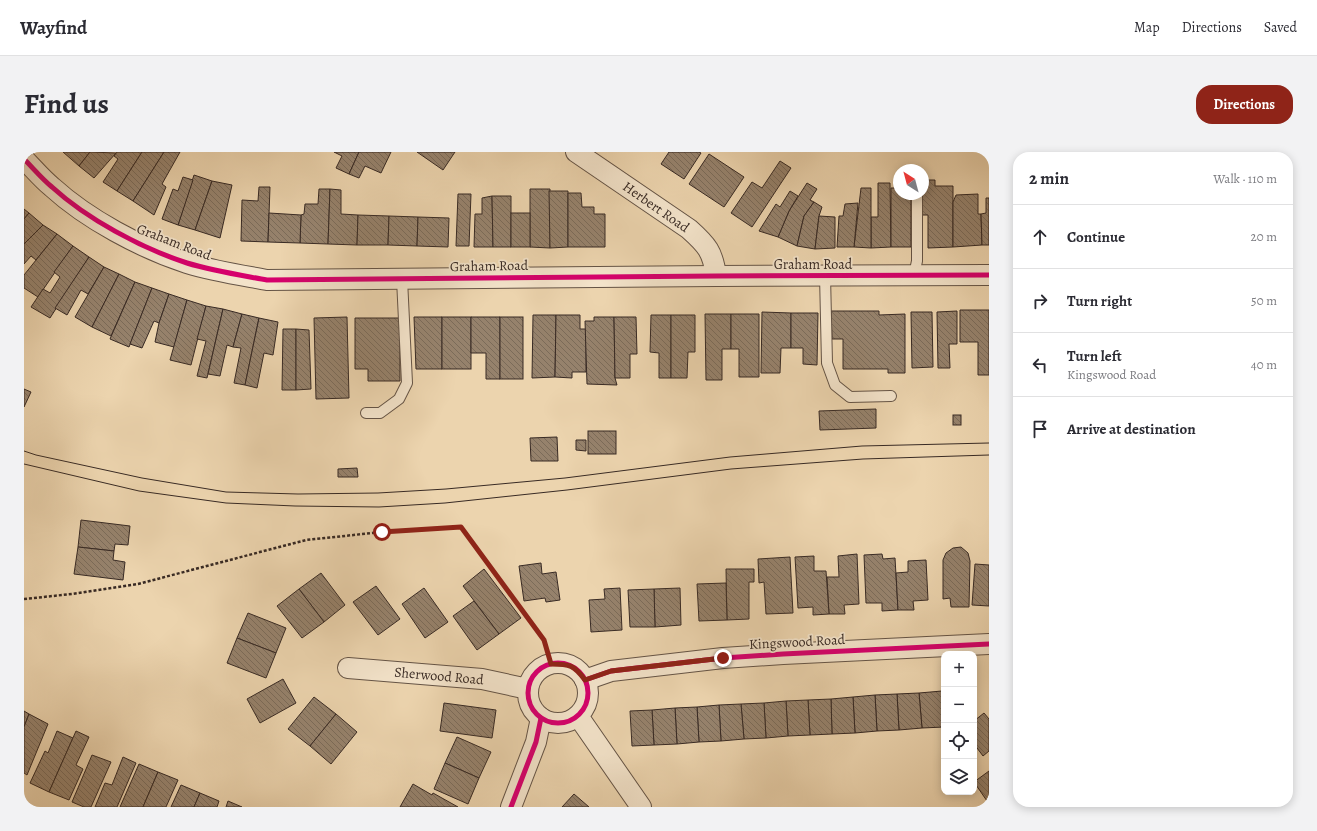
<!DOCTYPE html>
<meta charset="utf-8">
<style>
body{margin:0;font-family:Alegreya,serif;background:#f2f2f3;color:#2b2b33}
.controls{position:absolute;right:12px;bottom:12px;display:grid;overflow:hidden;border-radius:8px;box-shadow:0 2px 10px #0003}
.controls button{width:36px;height:36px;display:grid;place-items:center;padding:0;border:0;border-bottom:1px solid #e1e1e2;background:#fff;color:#2b2b33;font:20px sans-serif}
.compass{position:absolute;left:869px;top:12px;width:36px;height:36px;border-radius:50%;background:#fff;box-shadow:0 2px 10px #0003;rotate:324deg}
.stop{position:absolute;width:12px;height:12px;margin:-9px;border:3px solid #8f2418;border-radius:50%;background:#fff}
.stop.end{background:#8f2418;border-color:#fff;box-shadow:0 1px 4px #0008}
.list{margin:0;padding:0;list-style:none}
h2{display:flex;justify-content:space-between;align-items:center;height:52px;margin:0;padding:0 16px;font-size:17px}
h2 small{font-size:13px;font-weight:400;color:#7c7c81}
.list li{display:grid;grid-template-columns:26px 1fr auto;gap:12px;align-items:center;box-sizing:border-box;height:64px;padding:0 16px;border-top:1px solid #e1e1e2}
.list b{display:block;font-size:15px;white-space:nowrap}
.list p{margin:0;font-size:13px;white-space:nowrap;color:#7c7c81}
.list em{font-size:13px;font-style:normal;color:#7c7c81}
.icon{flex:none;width:22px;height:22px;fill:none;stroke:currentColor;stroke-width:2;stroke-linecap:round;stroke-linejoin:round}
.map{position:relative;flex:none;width:965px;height:655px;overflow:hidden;border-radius:16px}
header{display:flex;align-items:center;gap:24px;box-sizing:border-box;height:56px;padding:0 20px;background:#fff;border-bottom:1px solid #e1e1e2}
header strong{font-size:19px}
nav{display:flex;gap:22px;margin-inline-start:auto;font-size:14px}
.intro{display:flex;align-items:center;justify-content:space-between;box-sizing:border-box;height:96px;padding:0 24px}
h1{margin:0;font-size:28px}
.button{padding:10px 18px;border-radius:16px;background:#8f2418;color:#fff;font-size:14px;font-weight:700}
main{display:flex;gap:24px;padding:0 24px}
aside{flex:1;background:#fff;border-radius:16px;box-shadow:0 2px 10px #0003}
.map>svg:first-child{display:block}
.building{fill:url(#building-back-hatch);stroke:#382a24}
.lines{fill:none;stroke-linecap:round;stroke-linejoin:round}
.service-casing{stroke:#655446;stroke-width:12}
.minor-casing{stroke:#655446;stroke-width:22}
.path{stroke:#382a24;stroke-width:2.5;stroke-dasharray:3 2;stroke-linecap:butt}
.service{stroke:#f3e3ca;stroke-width:10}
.minor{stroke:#f3e3ca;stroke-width:20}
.tram{stroke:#382a24;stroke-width:1}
.cycleway-casing{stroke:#f3e3ca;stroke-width:8}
.cycleway{stroke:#d6006c;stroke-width:5}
.route{stroke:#8f2418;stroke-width:5}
.labels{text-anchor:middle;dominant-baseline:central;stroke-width:3.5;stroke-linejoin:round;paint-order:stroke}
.street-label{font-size:14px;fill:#382a24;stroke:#f3e3ca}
</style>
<header>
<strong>Wayfind</strong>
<nav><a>Map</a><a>Directions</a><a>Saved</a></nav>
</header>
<div class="intro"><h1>Find us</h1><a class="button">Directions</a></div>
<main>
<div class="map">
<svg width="965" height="655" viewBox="0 0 965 655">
<defs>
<pattern id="building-back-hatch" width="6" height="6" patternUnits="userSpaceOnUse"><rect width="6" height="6" fill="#96826c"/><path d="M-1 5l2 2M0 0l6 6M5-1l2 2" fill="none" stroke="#7b6b59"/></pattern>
</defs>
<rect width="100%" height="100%" fill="#ecd4ae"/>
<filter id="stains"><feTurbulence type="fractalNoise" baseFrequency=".005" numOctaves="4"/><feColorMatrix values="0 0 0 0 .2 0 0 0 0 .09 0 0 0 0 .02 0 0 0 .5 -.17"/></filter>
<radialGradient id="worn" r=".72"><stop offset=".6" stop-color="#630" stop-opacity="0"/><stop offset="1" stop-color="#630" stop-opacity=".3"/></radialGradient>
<g class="building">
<polygon points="39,0 66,0 55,14"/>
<polygon points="66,0 92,1 70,26 55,14"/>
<polygon points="93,0 118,0 93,39 79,30 94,7 90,4"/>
<polygon points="118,0 140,0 109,49 93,39"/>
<polygon points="140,0 156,0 138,32 142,35 130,63 109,49"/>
<polygon points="310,0 335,0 325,22 312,16 318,4"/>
<polygon points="335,0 367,0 357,21 341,14 335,26 325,22"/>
<polygon points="393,0 431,0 419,18"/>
<polygon points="645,0 675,0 677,1 660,27 637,12"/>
<polygon points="685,2 720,25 700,55 665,32"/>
<polygon points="756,9 767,16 728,75 707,61 728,30 738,36"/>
<polygon points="170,23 188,29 171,78 154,73"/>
<polygon points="159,25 169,28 154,73 138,67 149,37 154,39"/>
<polygon points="899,28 911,28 911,34 929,34 929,95 904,96 904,63 898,63"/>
<polygon points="188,29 208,33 196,86 171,78"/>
<polygon points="783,31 793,37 786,48 790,50 780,64 773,94 754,85 765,59"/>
<polygon points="854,31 866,31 867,95 847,96 847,65 854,65"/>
<polygon points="235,35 246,35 244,90 217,89 218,48 234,49"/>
<polygon points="837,36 847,36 847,96 830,95"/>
<polygon points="867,36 875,36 875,42 887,42 887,95 867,95"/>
<polygon points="295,37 306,37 304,92 276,91 277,63 280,62 281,52 294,52"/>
<polygon points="306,37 317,38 317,62 334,63 333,93 304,92"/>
<polygon points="506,37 526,37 526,96 506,95"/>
<polygon points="525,39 544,39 544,95 526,96"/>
<polygon points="766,39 774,44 765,59 754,85 735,79 752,52 756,55"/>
<polygon points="544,41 557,41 558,55 570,55 570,62 581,62 581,95 544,95"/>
<polygon points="434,42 447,42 445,94 432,94"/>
<polygon points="954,42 954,62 957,62 958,93 929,95 929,50 932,43"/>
<polygon points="468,44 469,95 450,95 451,62 458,62 458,46"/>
<polygon points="468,44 487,44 487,95 469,95"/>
<polygon points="962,46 965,46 965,93 958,93 957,62 962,61"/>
<polygon points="790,50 798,55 795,64 791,97 773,94 780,64"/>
<polygon points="834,51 830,95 813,95 815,64 819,64 821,52"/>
<polygon points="0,57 5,61 0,67"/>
<polygon points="5,61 19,73 0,92 0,67"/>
<polygon points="245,61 277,63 276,91 244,90"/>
<rect x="487" y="61" width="19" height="34"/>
<polygon points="334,63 365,64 364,93 333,93"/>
<polygon points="365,64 394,65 393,94 364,93"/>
<polygon points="795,64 811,65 811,96 791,97"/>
<polygon points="394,65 425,66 424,95 393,94"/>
<polygon points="19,73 33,82 12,108 7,104 0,112 0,92"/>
<polygon points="33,82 49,94 14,145 0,136 0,123"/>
<polygon points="49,94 65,105 26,166 7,155 19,137 26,141 36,125 30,120"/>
<polygon points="65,105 80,115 64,142 57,138 43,163 31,156"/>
<polygon points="80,115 95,122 68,175 51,165"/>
<polygon points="95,122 111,130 87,184 68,175"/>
<polygon points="111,130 128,136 105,195 86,187"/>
<polygon points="128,136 145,142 135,171 130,169 118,196 106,192"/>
<polygon points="145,142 163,148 150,195 131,190 135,171"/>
<polygon points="163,148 182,154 167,213 146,208"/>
<polygon points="182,154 199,157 183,226 173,224 182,189 173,187"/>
<polygon points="199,157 218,162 209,195 203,193 196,224 184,222"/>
<polygon points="936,158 965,158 965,223 954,223 954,190 936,190"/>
<polygon points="807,159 855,159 855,163 881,162 881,221 864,221 864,217 819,217 819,187 808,187"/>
<polygon points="933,159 933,192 925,192 926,216 914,216 913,160"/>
<polygon points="738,160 767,161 767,196 757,196 756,221 737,221"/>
<polygon points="887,160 908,160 909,215 888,216"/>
<polygon points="767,161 794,161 793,213 779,212 779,196 767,196"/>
<polygon points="218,162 235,166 221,233 210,231 217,196 209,195"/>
<polygon points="681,162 707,162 707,197 698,197 698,228 682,228"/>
<polygon points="707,162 735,162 735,225 715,225 715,197 707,197"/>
<polygon points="509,163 532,163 531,225 508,226"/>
<polygon points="532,163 556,163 556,177 562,177 562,220 548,220 548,226 531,225"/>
<polygon points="627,163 647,163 647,226 635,226 635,201 626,200"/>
<polygon points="647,163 671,163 671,200 664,200 663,226 647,226"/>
<polygon points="323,165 325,246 292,247 290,166"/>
<polygon points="390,165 418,165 418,217 392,217"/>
<rect x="418" y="165" width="29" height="52"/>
<polygon points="447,165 476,165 476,227 462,227 462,201 447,201"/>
<rect x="476" y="165" width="23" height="62"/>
<polygon points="570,165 590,165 591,226 593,233 563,232 561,169 570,169"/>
<polygon points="590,165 612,165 613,202 606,202 606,226 591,226"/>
<polygon points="235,166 254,170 249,203 240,201 233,236 221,233"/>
<polygon points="331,166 376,166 376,229 344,229 344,217 331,217"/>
<polygon points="259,177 272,177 272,238 258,238"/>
<polygon points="272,177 285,178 287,237 272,238"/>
<polygon points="0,237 7,240 0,255"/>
<polygon points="852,257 852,276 796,278 795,259"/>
<rect x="929" y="263" width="8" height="10"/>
<rect x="564" y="279" width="28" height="23"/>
<polygon points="533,285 534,309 507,309 506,286"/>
<polygon points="552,288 562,288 562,299 552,298"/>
<polygon points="333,316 334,325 314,325 314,317"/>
<polygon points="57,368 106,374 104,393 91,392 90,399 54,395"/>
<polygon points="54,395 90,399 89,408 101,410 99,428 50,422"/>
<polygon points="937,395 944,401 946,409 945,455 927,455 926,446 919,447 919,408 922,401 929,396"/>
<polygon points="833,402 835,452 820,453 821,462 805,462 803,425 815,425 814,404"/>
<polygon points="858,402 859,407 871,406 874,458 858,459 858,451 842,451 840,403"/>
<polygon points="790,404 790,419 802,419 805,462 789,463 789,455 774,456 771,405"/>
<polygon points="766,405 769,461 742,462 740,430 735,431 734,407"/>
<polygon points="902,408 904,448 889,449 890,458 874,458 872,421 884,420 884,409"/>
<polygon points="517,411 518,422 532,420 536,448 522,450 521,446 500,449 495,414"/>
<polygon points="951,412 965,413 965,454 948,453"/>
<polygon points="460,417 497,466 475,482 439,434"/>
<polygon points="702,417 730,417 730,430 725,430 725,467 703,468"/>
<polygon points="297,421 321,453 300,470 275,437"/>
<polygon points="702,431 703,468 675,469 673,432"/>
<polygon points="352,434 376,467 354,483 329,450"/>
<polygon points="400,436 424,470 401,486 378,452"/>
<polygon points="596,436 598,478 567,480 565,448 581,447 580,437"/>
<polygon points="656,436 657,473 631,475 630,437"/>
<polygon points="275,437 300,470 278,486 253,454"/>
<polygon points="630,437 631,475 606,475 604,438"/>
<polygon points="450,449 475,482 453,498 429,464"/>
<polygon points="224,461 262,476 252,501 213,486"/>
<polygon points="213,486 252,501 242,526 203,511"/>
<polygon points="259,527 272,551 236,571 223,547"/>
<polygon points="918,539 920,539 920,575"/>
<polygon points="918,539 920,575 898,576 895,541"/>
<polygon points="895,541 898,576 875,578 873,542"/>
<polygon points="873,542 875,578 853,579 851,543"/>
<polygon points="851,543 853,579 831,581 829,545"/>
<polygon points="290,545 312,562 286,594 264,577"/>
<polygon points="829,545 831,581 808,582 807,547"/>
<polygon points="807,547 808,582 786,583 784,548"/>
<polygon points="784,548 786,583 764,584 762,549"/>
<polygon points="762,549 764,584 742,586 740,551"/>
<polygon points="420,551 472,558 468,586 416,579"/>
<polygon points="740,551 742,586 720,587 717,552"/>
<polygon points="717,552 720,587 697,589 695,553"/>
<polygon points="695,553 697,589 675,590 673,555"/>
<polygon points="673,555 675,590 653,592 651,556"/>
<polygon points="651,556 653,592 630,593 628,558"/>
<polygon points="628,558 630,593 608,594 606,559"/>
<polygon points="0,559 5,562 0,575"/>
<polygon points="960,561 965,567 965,599 959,604 950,592 950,569"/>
<polygon points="5,562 24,572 3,623 0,621 0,575"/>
<polygon points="312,562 333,580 307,612 286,594"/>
<polygon points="33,579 49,586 25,640 6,631 21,599 24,601"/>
<polygon points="52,579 65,585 52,613 59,617 45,648 25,640"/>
<polygon points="433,585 467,600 455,626 421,611"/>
<polygon points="68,603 87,610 67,655 60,655 48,650"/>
<polygon points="99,605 112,611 93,655 71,655 81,631 88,633"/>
<polygon points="421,611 455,626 444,652 410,637"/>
<polygon points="115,612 134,620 119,655 96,655"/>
<polygon points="965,619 965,647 963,649 950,630"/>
<polygon points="134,620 154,628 142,655 119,655"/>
<polygon points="389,632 408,643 409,641 434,655 376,655"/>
<polygon points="157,633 176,641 170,655 147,655"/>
<polygon points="176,641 195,649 193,655 170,655"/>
<polygon points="550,642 565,655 538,655"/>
<polygon points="204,649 218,655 202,655"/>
</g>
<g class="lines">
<defs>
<g id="service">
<polyline points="801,123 803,211 811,233 826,245 867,244"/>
<polyline points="890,123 893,109 893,42"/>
<polyline points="342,261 356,261 375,247 383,231 378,127"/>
</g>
<g id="minor">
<path d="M552,0L665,77C683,93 689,100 692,124"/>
<path d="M0,7C9,16 18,27 28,35C63,67 117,96 163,111C189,119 216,123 243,128L692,124L965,123"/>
<circle cx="534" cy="541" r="30"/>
<polyline points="324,516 458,527 504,537"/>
<polyline points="561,528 587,519 699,506 759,502 965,492"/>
<polyline points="554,564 617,655"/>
<polyline points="487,655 512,590 517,566"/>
</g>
</defs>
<use href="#service" class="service-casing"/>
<use href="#minor" class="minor-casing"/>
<polyline class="path" points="0,447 48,442 114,432 282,388 358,380 437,375 520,488 527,512"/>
<use href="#service" class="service"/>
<use href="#minor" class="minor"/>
<g class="tram">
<polyline points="0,299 12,303 118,326 202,340 274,342 354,341 422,337 541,326 706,305 838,294 965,291"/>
<polyline points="0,312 115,339 202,351 271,354 355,355 421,351 543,338 707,317 839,307 965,303"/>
</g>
<defs>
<g id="cycleway">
<path d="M0,7C9,16 18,27 28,35C63,67 117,96 163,111C189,119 216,123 243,128L692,124L965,123"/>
<circle cx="534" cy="541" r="30"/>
<polyline points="561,528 587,519 699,506 759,502 965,492"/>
<polyline points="487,655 512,590 517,566"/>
</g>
</defs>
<use href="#cycleway" class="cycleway-casing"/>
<use href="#cycleway" class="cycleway"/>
</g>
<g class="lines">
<path class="route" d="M358,380L437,375L520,488L527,512C546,512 550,513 561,528L587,519L699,506"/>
</g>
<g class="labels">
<g class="street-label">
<text transform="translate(632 55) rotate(35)">Herbert Road</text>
<text transform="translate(150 90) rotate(21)">Graham Road</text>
<text x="789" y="112">Graham Road</text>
<text transform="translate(465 114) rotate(-1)">Graham Road</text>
<text transform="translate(773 490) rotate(-3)">Kingswood Road</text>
<text transform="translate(415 524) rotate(5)">Sherwood Road</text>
</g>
</g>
<rect width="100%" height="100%" filter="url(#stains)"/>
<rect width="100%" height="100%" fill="url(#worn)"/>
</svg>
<div class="controls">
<button>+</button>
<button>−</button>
<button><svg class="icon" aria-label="locate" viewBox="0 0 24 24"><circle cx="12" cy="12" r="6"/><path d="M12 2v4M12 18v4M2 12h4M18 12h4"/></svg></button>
<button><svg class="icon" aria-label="layers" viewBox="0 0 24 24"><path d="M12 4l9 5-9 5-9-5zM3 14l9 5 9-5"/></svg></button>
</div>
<svg class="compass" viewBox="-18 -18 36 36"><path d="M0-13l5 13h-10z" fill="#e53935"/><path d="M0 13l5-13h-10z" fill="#7c7c81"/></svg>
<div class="stop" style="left:358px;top:380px"></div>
<div class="stop end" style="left:699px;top:506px"></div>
</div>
<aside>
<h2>2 min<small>Walk · 110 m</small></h2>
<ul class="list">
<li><svg class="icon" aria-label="ahead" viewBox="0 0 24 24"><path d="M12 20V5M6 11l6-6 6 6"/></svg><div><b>Continue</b></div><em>20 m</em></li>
<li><svg class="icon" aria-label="right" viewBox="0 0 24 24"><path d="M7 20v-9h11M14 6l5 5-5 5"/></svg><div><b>Turn right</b></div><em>50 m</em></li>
<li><svg class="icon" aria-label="left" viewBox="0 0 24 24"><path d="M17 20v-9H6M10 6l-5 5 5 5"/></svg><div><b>Turn left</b><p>Kingswood Road</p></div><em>40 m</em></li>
<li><svg class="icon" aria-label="arrive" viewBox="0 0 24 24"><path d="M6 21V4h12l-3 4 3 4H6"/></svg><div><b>Arrive at destination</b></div></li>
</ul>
</aside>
</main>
